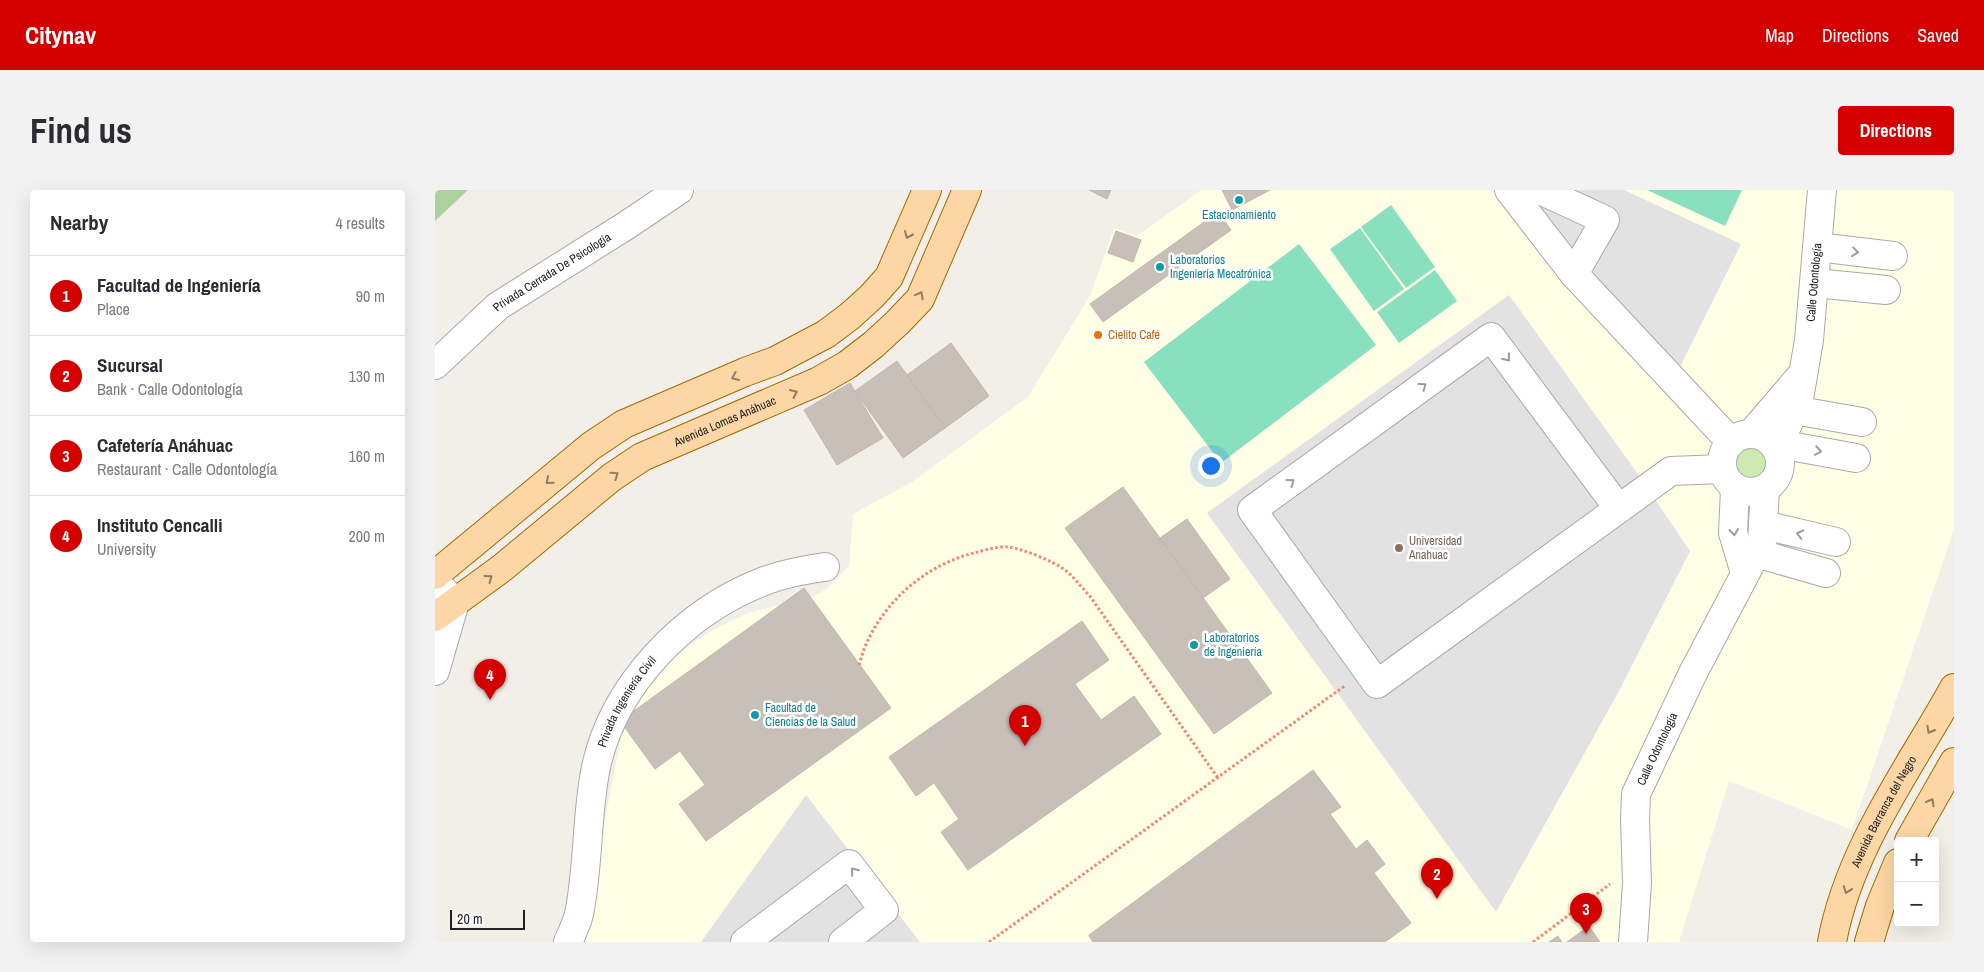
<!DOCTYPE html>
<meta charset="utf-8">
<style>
body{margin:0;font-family:"Archivo Narrow",sans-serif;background:#f2f2f3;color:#2b2b33}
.controls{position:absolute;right:15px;bottom:15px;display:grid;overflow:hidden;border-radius:5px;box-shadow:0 5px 20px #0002}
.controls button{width:45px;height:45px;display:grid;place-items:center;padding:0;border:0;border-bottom:1px solid #e1e1e2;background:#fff;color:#2b2b33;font:25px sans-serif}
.scale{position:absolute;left:15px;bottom:12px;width:75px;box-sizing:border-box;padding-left:5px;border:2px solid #222;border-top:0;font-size:14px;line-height:18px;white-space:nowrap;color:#222;-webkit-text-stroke:4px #fff;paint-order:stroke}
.you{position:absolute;left:775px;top:275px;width:18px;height:18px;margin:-12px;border:4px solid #fff;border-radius:50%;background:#1a73e8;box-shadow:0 0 0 8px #1a73e833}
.badge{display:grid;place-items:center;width:32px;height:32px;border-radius:50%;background:#d40000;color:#fff;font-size:16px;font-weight:700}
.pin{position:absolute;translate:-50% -41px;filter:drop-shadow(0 1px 2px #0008)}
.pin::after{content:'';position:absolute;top:26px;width:18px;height:15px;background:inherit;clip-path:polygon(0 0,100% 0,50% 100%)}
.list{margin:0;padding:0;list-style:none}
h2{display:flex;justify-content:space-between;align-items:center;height:65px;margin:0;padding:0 20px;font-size:21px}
h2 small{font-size:16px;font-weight:400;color:#7c7c81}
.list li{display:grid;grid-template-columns:32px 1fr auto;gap:15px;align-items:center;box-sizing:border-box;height:80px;padding:0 20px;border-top:1px solid #e1e1e2}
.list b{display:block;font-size:19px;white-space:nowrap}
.list p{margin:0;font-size:16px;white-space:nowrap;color:#7c7c81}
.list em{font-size:16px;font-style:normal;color:#7c7c81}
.map{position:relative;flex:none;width:1519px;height:752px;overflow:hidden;border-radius:5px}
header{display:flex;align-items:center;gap:30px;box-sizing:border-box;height:70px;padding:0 25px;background:#d40000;color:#fff}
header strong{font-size:24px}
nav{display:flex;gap:28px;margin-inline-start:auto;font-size:18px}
.intro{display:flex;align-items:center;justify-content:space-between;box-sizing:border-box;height:120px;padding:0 30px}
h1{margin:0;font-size:35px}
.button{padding:12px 22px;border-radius:5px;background:#d40000;color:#fff;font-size:18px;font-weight:700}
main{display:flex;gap:30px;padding:0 30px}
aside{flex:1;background:#fff;border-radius:5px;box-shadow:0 5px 20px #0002}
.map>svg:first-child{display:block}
.education{fill:#ffffe5}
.grass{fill:#cdebb0}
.forest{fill:#add19e}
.pitch{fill:#88e0be}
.parking{fill:#e2e2e2}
.building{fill:#c7bfb8;stroke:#c4b6ab}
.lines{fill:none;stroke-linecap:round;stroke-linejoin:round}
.minor-casing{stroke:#a9a9a9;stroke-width:30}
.major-casing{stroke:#a06b00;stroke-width:30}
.path{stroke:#fa8072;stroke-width:3;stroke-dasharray:2.5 2.5;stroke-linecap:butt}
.minor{stroke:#fff;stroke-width:28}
.major{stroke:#fcd6a4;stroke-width:28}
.oneway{stroke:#8f7c63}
.oneway2{stroke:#9c9c9c}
.culture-dot{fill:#0f9aa8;stroke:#fff;stroke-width:2}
.food-dot{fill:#e8710a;stroke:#fff;stroke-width:2}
.education-dot{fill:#8d6e63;stroke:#fff;stroke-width:2}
.labels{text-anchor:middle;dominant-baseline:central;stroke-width:5;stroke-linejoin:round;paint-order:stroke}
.culture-label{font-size:12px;fill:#0d838f;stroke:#fff;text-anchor:start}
.street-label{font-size:12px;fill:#222;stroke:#fff}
.food-label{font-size:12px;fill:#c56008;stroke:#fff;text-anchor:start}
.education-label{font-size:12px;fill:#785e54;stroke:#fff;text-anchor:start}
</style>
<header>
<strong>Citynav</strong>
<nav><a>Map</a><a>Directions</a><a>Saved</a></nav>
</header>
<div class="intro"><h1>Find us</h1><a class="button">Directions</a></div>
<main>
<aside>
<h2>Nearby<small>4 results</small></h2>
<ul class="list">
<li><span class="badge">1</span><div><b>Facultad de Ingeniería</b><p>Place</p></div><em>90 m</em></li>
<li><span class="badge">2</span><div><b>Sucursal</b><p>Bank · Calle Odontología</p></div><em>130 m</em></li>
<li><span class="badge">3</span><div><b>Cafetería Anáhuac</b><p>Restaurant · Calle Odontología</p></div><em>160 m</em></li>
<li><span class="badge">4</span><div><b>Instituto Cencalli</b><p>University</p></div><em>200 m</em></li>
</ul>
</aside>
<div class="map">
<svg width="1519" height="752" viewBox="0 0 1519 752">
<rect width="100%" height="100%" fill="#f2efe9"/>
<polygon class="education" points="766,0 1519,0 1519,339 1417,640 1294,591 1244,752 143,752 151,728 186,547 197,524 210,502 225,483 243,465 262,450 287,435 313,423 341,416 370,411 393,398 414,376 418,324 477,292 593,207 655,106 679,38 702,46"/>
<circle class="grass" cx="1316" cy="273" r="20"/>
<polygon class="forest" points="0,0 33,0 0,31"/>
<g class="pitch">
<polygon points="1212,0 1307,0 1290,36"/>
<polygon points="956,15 1000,77 971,98 926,37"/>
<polygon points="925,38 969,99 939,121 895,59"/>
<polygon points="864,54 941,155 786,273 709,172"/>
<polygon points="1000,80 1022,111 964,153 942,122"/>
</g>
<g class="parking">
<polygon points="1068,0 1189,0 1306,54 1243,181"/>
<polygon points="1074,105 1200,280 1255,361 1183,503 1061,722 772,323"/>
<polygon points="371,605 485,752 266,752"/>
</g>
<g class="building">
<polygon points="654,0 676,0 672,9"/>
<polygon points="787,0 835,0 797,20"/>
<polygon points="783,22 796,40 668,132 655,114"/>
<polygon points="681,41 706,50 698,72 673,63"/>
<polygon points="516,153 554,206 510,238 472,185"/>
<polygon points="462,171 510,238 468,268 420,201"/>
<polygon points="415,193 448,248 402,275 369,220"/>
<polygon points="688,297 837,503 779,544 630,338"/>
<polygon points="752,329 795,389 768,408 725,348"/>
<polygon points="369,398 456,518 271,651 244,614 270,595 245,561 220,579 185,531"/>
<polygon points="647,431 674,470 640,494 666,530 699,506 726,544 533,680 506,642 524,629 499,593 481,606 454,567"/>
<polygon points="878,580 906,617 895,624 921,659 932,650 950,674 939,683 976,733 950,752 658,752 654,746 654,745"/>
<polygon points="1154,736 1165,752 1132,752"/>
<polygon points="1123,746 1127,752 1114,752"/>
</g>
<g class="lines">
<defs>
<g id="minor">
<polyline points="1074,0 1139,84 1296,252"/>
<polyline points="1105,0 1170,30 1139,84"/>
<polyline points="1383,57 1458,66"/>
<polyline points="1380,93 1451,100"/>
<path id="s1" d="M0,175L63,116L192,35L244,0"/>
<polyline points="1359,220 1427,232"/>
<circle cx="1316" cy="273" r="29"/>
<polyline points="1316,244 1364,188"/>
<polyline points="1344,254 1421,268"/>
<path id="s2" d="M1340,257L1344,254L1364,209L1374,150L1387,0"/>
<polyline points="1300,299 1298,343 1310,383"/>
<polyline points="1184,319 1056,147 817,320 942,494 1236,281 1287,279"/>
<polyline points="1328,335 1401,352"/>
<polyline points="1321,363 1391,383"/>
<polyline points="0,392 20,412 0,481"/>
<path id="s3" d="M133,752C137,743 142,733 144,724C154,676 151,625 161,577C179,494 250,422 327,392C347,384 368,380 390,377"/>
<polyline points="310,752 414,674 449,720 408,752"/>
<path id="s4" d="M1198,752L1202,693L1200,630L1201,604L1258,483L1327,352L1330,299"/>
</g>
<g id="major">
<polyline points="0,385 156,256 189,234 310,182 340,171 391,144 415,126 437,106 454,87 492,0"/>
<path id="s5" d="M0,427L67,378L177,287L207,267L384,191L412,175L438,155L462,133L485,109L532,0"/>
<polyline points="1474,651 1519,572"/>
<path id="s6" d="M1397,752C1414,659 1474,579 1519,498"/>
<polyline points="1434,752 1445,716 1463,673"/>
</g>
</defs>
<use href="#minor" class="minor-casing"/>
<use href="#major" class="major-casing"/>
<g class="path">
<path d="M424,475C427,465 430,455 435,446C456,405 495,374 539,363C550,360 563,356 573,357C588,359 618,371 630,380C639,387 646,397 654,405L783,588"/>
<polyline points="554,752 911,495"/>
<polyline points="1098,752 1175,694"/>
</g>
<use href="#minor" class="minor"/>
<use href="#major" class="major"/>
</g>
<defs><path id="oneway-chevron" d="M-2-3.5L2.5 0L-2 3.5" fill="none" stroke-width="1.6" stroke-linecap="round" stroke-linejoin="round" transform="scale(1.25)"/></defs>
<g class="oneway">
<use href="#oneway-chevron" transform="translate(473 45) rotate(114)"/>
<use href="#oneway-chevron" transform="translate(485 105) rotate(-61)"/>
<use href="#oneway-chevron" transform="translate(300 187) rotate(157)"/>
<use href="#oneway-chevron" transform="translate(359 203) rotate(-24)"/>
<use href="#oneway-chevron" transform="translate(180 285) rotate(-35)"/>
<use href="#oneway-chevron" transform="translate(114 291) rotate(140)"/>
<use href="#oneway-chevron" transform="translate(54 388) rotate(-36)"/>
<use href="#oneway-chevron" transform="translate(1495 540) rotate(120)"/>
<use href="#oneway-chevron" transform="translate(1496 612) rotate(-60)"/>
<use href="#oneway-chevron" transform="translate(1412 700) rotate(110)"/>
</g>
<g class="oneway2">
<use href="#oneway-chevron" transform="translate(1420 62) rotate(7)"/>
<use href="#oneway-chevron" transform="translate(1072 168) rotate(52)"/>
<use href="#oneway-chevron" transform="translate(988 196) rotate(-36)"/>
<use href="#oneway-chevron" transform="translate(1383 261) rotate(10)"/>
<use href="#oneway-chevron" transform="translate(856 292) rotate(-36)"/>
<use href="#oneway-chevron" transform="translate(1299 342) rotate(84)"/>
<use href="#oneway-chevron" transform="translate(1365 344) rotate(-166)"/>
<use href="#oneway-chevron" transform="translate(419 681) rotate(-128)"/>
</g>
<g class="culture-dot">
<circle cx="804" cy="10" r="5"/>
<circle cx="725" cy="77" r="5"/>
<circle cx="759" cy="455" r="5"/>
<circle cx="320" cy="525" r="5"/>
</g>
<circle class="food-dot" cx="663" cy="145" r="5"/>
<circle class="education-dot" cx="964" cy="358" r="5"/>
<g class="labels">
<g class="culture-label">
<text x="804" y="25" text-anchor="middle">Estacionamiento</text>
<text x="735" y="70">Laboratorios<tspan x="735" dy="14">Ingeniería Mecatrónica</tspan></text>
<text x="769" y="448">Laboratorios<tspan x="769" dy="14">de Ingeniería</tspan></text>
<text x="330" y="518">Facultad de<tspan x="330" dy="14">Ciencias de la Salud</tspan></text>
</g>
<g class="street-label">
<text stroke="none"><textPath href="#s1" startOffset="150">Privada Cerrada De Psicología</textPath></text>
<text stroke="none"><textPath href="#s2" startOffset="172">Calle Odontología</textPath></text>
<text stroke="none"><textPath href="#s5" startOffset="352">Avenida Lomas Anáhuac</textPath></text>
<text stroke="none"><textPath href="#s3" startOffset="251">Privada Ingeniería Civil</textPath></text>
<text stroke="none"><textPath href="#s4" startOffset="198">Calle Odontología</textPath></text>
<text stroke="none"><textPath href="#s6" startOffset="141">Avenida Barranca del Negro</textPath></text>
</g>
<g class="food-label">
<text x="673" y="145">Cielito Café</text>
</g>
<g class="education-label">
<text x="974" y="351">Universidad<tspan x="974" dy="14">Anahuac</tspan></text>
</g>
</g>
</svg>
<div class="controls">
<button>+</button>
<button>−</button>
</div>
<div class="scale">20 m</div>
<div class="you"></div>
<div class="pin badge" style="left:590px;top:556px">1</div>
<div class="pin badge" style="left:1002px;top:709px">2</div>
<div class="pin badge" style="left:1151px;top:744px">3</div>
<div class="pin badge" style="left:55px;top:510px">4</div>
</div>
</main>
